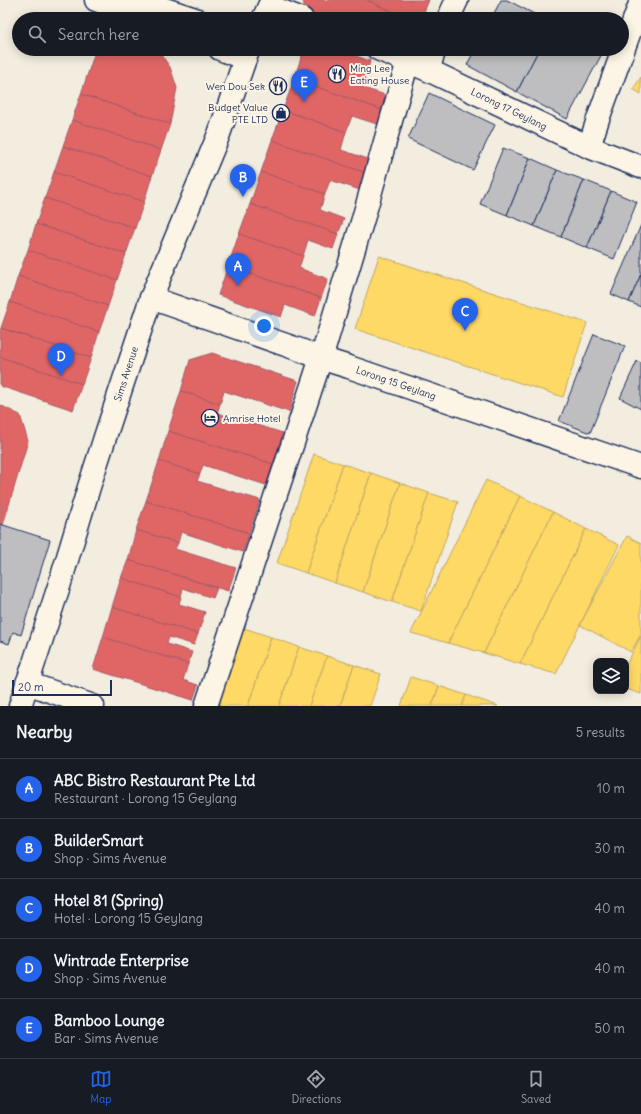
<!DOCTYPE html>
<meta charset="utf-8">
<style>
body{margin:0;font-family:Delius,sans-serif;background:#242831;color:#f1f3f6}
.controls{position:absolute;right:12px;bottom:12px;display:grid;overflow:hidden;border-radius:8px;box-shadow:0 2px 10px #0003}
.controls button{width:36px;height:36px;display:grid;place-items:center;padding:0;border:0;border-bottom:1px solid #363941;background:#171b24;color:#f1f3f6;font:20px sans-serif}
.scale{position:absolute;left:12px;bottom:10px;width:100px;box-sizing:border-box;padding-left:4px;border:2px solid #1b2f5e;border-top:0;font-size:11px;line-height:14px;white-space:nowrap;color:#1b2f5e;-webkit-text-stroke:3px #fcf5e5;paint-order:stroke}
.you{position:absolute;left:264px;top:326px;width:14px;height:14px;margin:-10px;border:3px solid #fff;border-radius:50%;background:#1a73e8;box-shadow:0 0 0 6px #1a73e833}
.badge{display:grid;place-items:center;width:26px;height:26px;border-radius:50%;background:#2563eb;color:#fff;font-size:13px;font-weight:700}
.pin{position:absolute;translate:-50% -33px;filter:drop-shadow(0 1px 2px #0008)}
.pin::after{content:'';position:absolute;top:21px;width:14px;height:12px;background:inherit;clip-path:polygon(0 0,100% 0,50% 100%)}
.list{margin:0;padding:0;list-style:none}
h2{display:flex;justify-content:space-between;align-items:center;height:52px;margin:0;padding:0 16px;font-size:17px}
h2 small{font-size:13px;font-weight:400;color:#9ea1a6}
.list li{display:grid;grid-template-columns:26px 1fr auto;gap:12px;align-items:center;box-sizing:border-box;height:60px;padding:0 16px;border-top:1px solid #363941}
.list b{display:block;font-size:15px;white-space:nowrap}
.list p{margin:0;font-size:13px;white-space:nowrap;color:#9ea1a6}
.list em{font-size:13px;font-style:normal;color:#9ea1a6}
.icon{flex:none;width:22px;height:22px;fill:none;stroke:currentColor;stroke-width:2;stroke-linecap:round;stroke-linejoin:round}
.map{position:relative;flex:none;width:641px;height:706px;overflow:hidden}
.search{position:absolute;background:#171b24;box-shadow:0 2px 10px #0003;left:12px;right:12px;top:12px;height:44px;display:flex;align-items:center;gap:10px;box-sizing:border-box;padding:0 14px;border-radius:22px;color:#9ea1a6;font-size:15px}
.sheet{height:352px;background:#171b24}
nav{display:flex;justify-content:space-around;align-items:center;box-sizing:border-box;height:56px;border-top:1px solid #363941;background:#171b24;font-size:11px;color:#9ea1a6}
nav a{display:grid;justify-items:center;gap:2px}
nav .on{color:#2563eb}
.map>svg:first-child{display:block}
.homes{fill:#ffd966;stroke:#bba664}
.shops{fill:#e06666;stroke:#a55664}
.building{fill:#bebec0;stroke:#1b2f5e}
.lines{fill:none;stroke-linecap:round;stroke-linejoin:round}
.minor-casing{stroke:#1b2f5e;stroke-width:25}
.major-casing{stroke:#1b2f5e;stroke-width:25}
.minor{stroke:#fcf5e5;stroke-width:22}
.major{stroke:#fcf5e5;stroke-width:22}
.labels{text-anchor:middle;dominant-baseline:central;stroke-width:4;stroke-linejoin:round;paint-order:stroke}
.poi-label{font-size:10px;fill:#1b2f5e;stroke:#fcf5e5;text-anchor:start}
.street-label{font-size:10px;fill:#1b2f5e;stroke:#fcf5e5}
</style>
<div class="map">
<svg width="641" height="706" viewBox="0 0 641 706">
<rect width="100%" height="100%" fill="#f3ede0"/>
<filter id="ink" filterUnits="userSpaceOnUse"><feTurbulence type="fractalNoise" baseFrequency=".025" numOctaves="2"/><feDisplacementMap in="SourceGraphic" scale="8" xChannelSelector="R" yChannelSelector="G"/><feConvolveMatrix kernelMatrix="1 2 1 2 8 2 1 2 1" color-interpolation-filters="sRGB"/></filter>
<g filter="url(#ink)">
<g class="homes">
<polygon points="641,77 641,94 633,89"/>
<polygon points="379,256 587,323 563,397 355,329"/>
<polygon points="314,454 343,464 306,573 277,563"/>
<polygon points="343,464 371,473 335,583 306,573"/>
<polygon points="371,473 400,483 363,592 335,583"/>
<polygon points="486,480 520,496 448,643 411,633"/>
<polygon points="400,483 429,493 392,602 363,592"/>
<polygon points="429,493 458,502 421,611 392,602"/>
<polygon points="520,496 553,512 484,653 448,643"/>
<polygon points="553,512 586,529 520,664 484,653"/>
<polygon points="586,529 619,545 556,674 520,664"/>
<polygon points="627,536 641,543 641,634 631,652 580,625"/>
<polygon points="244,628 271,637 248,706 218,706"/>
<polygon points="641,636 641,694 626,689 626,665"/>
<polygon points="271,637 299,647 279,706 248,706"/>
<polygon points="299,647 327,656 309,706 279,706"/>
<polygon points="327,656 354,665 340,706 309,706"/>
<polygon points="354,665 381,674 370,706 340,706"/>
<polygon points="411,677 439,686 432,706 401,706"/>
<polygon points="439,686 466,695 462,706 432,706"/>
<polygon points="466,695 498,706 462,706"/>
</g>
<g class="shops">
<polygon points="303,0 367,0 409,19 316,19 306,14"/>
<polygon points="367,0 429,0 421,19 409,19"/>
<polygon points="96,49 157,49 170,67 177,88 170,124 81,94"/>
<polygon points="304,49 337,49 370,61 363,88 389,96 385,111 294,79"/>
<polygon points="294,79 385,111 380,125 352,116 346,132 283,110"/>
<polygon points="81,94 170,124 161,150 72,120"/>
<polygon points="283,110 346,132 341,150 371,160 366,173 272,140"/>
<polygon points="72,120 161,150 152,176 63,146"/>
<polygon points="272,140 366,173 360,190 330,180 325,194 261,172"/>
<polygon points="63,146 152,176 144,202 54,172"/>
<polygon points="54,172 144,202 135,228 45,198"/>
<polygon points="261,172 325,194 320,210 344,219 338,234 250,204"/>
<polygon points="45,198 135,228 126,254 36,224"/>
<polygon points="250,204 338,234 333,249 308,240 303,256 239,234"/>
<polygon points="36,224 126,254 117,280 28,250"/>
<polygon points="239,234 303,256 299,268 328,279 321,298 228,266"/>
<polygon points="28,250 117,280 108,306 18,276"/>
<polygon points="228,266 321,298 315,316 285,305 281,317 218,295"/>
<polygon points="18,276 108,306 99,332 10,302"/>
<polygon points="10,302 99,332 91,358 1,328"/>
<polygon points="1,328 91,358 82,384 0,357 0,331"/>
<polygon points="212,353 298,381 289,412 224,391 220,404 181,391 190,360"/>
<polygon points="0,357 82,384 73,410 0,386"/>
<polygon points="181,391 220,404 217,413 283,433 273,464 168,431"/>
<polygon points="0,405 20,415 28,441 3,525 0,524"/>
<polygon points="168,431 273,464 266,485 203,465 200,474 159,461"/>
<polygon points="159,461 200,474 197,481 260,500 249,533 146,501"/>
<polygon points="146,501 249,533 243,552 181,532 178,543 136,530"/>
<polygon points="136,530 178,543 175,549 236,568 228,591 128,560"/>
<polygon points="128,560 217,588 213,598 183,588 181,597 121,578"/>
<polygon points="121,578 181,597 179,604 205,612 198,634 112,607"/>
<polygon points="112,607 198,634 194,645 169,637 167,644 192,652 188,664 103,637"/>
<polygon points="103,637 188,664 183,680 198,685 193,700 93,669"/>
</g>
<g class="building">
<polygon points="501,0 507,0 544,19 491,19"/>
<polygon points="475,49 539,49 517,92 467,65"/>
<polygon points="539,49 601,49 604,50 567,119 517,92"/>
<polygon points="429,93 495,125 473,170 408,139"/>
<polygon points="503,148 530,158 507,215 480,204"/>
<polygon points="530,158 557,170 534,226 507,215"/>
<polygon points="557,170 584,180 561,237 534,226"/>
<polygon points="584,180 611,191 587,248 561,237"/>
<polygon points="611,191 637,202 614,259 587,248"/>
<polygon points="641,225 641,274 629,302 611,294"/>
<polygon points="641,274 641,307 629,302"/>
<polygon points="594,334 625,346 590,433 559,421"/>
<polygon points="637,361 641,363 641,409 620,398"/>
<polygon points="0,524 50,540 21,635 13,632 9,644 0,641"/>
</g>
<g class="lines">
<defs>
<g id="minor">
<polyline points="96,0 148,19"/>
<polyline points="137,0 195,19"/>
<polyline points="269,6 302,19"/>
<polyline points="448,19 457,0"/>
<polyline points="220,49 245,59"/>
<polyline points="378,49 428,70 589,147 641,167"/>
<polyline points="428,70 435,49"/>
<polyline points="589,147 598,119 641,1"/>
<polyline points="151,298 303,351 320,358 349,367 641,467"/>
<polyline points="27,683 93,706"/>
<polyline points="206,706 324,349 363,219 408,61"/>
</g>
<g id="major">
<polyline points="263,19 272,0"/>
<polyline points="20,706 60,583 89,487 108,428 151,298 219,134 245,59 249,49"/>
</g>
</defs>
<use href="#minor" class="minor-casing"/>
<use href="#major" class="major-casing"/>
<use href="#minor" class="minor"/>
<use href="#major" class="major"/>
</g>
</g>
<defs>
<symbol id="restaurant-ring" viewBox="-11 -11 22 22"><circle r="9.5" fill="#fcf5e5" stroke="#1b2f5e" stroke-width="1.5"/><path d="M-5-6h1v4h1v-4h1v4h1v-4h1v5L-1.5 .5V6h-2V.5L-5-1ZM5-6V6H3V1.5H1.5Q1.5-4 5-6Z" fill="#1b2f5e"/></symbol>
<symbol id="shop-ring" viewBox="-11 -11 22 22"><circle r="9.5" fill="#fcf5e5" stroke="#1b2f5e" stroke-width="1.5"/><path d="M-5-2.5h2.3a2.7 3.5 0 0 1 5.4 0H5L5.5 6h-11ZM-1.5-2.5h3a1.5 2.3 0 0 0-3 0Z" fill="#1b2f5e"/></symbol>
<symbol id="hotel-ring" viewBox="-11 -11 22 22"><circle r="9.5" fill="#fcf5e5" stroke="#1b2f5e" stroke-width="1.5"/><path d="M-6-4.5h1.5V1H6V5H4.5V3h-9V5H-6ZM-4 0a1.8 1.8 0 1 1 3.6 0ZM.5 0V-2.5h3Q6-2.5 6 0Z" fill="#1b2f5e"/></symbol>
</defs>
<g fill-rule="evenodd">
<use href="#restaurant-ring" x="327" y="64" width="20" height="20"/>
<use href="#restaurant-ring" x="268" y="76" width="20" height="20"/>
<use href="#shop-ring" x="271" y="103" width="20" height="20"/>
<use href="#hotel-ring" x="200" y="408" width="20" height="20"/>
</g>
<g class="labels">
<g class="poi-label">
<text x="350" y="68">Ming Lee<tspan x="350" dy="12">Eating House</tspan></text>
<text x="265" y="86" text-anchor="end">Wen Dou Sek</text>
<text x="268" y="107" text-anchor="end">Budget Value<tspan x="268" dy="12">PTE LTD</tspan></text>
<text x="223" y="418">Amrise Hotel</text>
</g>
<g class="street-label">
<text transform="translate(509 109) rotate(26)">Lorong 17 Geylang</text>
<text transform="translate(126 374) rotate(-72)">Sims Avenue</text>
<text transform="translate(396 383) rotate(19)">Lorong 15 Geylang</text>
</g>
</g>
</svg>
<div class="controls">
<button><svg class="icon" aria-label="layers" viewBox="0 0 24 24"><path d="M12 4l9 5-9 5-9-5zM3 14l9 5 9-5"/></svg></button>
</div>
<div class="scale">20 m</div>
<div class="you"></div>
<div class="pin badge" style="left:238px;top:286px">A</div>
<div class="pin badge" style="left:243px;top:197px">B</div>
<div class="pin badge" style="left:465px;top:331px">C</div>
<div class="pin badge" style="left:61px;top:376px">D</div>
<div class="pin badge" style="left:304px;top:102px">E</div>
<div class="search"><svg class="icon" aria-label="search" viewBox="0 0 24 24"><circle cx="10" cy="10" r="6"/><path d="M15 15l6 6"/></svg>Search here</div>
</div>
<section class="sheet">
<h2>Nearby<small>5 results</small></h2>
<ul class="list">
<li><span class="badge">A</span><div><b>ABC Bistro Restaurant Pte Ltd</b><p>Restaurant · Lorong 15 Geylang</p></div><em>10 m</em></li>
<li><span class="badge">B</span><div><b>BuilderSmart</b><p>Shop · Sims Avenue</p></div><em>30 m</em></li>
<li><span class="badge">C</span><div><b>Hotel 81 (Spring)</b><p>Hotel · Lorong 15 Geylang</p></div><em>40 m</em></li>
<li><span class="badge">D</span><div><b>Wintrade Enterprise</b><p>Shop · Sims Avenue</p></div><em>40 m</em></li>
<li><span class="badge">E</span><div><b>Bamboo Lounge</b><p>Bar · Sims Avenue</p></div><em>50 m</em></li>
</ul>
</section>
<nav>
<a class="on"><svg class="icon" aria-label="map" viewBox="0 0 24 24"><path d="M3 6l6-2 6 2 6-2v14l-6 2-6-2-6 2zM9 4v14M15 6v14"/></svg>Map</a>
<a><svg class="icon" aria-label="directions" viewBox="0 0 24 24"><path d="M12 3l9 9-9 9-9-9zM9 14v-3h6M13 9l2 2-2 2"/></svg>Directions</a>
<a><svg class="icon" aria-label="saved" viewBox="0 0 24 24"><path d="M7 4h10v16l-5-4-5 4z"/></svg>Saved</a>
</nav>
